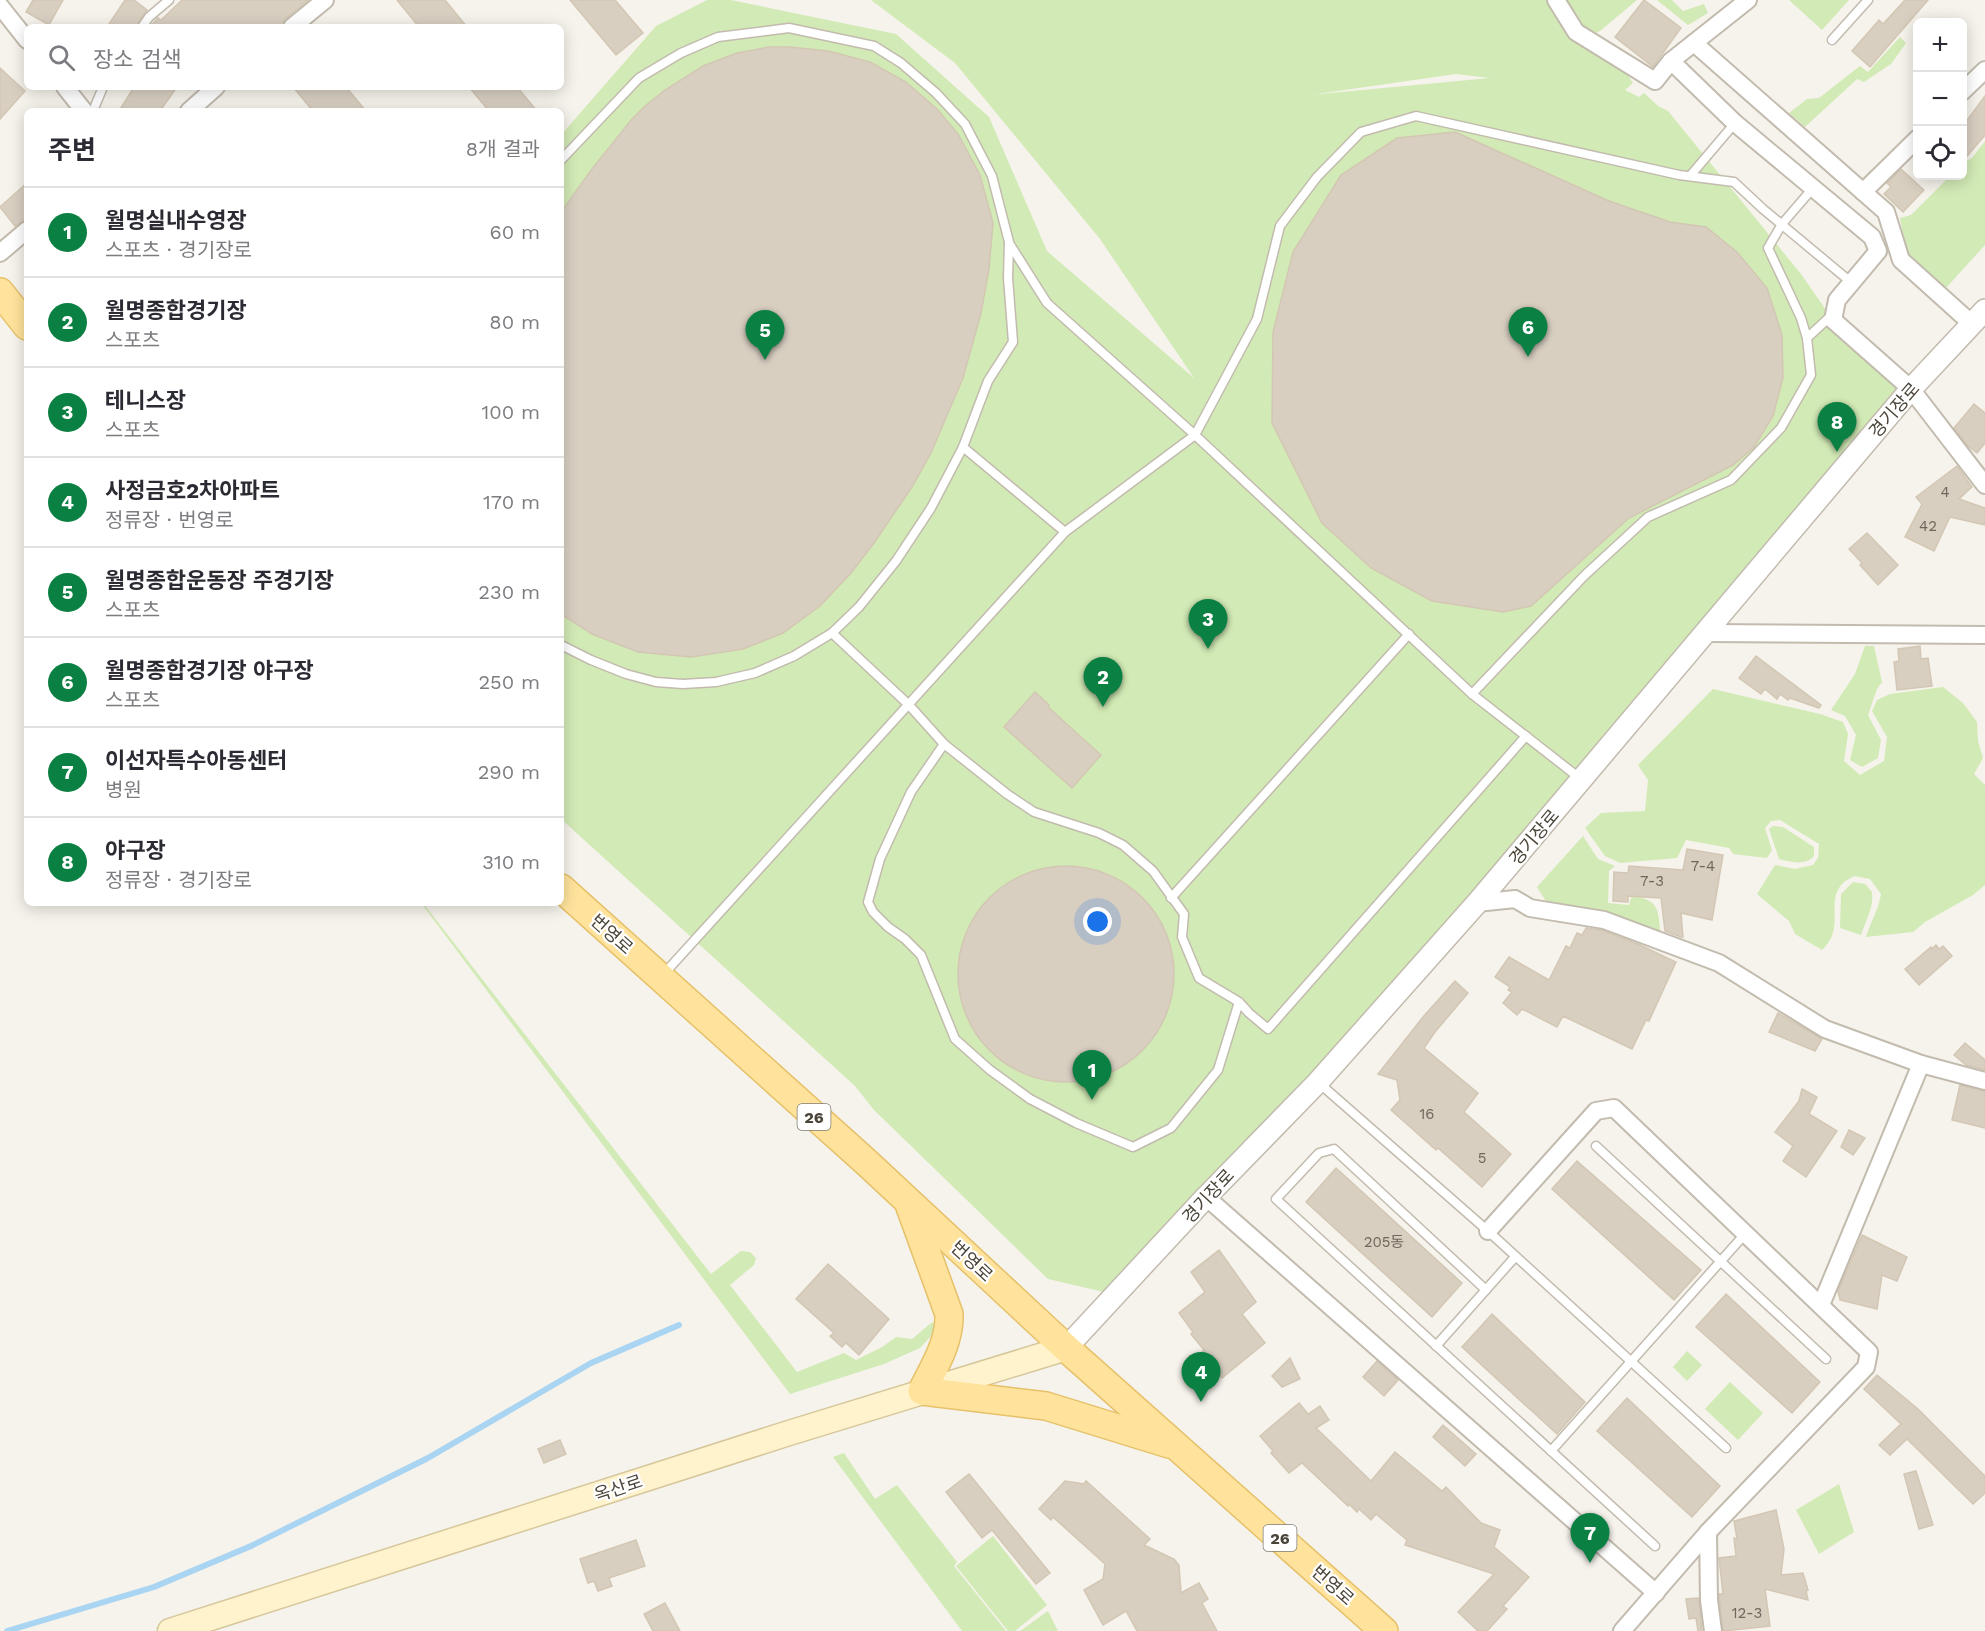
<!DOCTYPE html>
<html lang="ko">
<meta charset="utf-8">
<style>
body{margin:0;font-family:"Work Sans","Noto Sans KR",sans-serif;background:#f2f2f3;color:#2b2b33}
.controls{position:absolute;right:18px;top:18px;display:grid;overflow:hidden;border-radius:9px;box-shadow:0 3px 15px #0003}
.controls button{width:54px;height:54px;display:grid;place-items:center;padding:0;border:0;border-bottom:2px solid #e1e1e2;background:#fff;color:#2b2b33;font:30px sans-serif}
.you{position:absolute;left:1098px;top:922px;width:21px;height:21px;margin:-15px;border:4px solid #fff;border-radius:50%;background:#1a73e8;box-shadow:0 0 0 9px #1a73e833}
.badge{display:grid;place-items:center;width:39px;height:39px;border-radius:50%;background:#0b8043;color:#fff;font-size:20px;font-weight:700}
.pin{position:absolute;translate:-50% -50px;filter:drop-shadow(0 2px 3px #0008)}
.pin::after{content:'';position:absolute;top:32px;width:21px;height:18px;background:inherit;clip-path:polygon(0 0,100% 0,50% 100%)}
.list{margin:0;padding:0;list-style:none}
h2{display:flex;justify-content:space-between;align-items:center;height:78px;margin:0;padding:0 24px;font-size:26px}
h2 small{font-size:20px;font-weight:400;color:#7c7c81}
.list li{display:grid;grid-template-columns:39px 1fr auto;gap:18px;align-items:center;box-sizing:border-box;height:90px;padding:0 24px;border-top:2px solid #e1e1e2}
.list b{display:block;font-size:22px;white-space:nowrap}
.list p{margin:0;font-size:20px;white-space:nowrap;color:#7c7c81}
.list em{font-size:20px;font-style:normal;color:#7c7c81}
.icon{flex:none;width:33px;height:33px;fill:none;stroke:currentColor;stroke-width:2;stroke-linecap:round;stroke-linejoin:round}
.map{position:relative;flex:none;width:1985px;height:1631px;overflow:hidden}
.search{position:absolute;background:#fff;box-shadow:0 3px 15px #0003;left:24px;top:24px;width:540px;height:66px;display:flex;align-items:center;gap:15px;box-sizing:border-box;padding:0 21px;border-radius:9px;color:#7c7c81;font-size:22px}
.panel{position:absolute;background:#fff;box-shadow:0 3px 15px #0003;left:24px;top:108px;width:540px;height:798px;border-radius:9px}
.map>svg:first-child{display:block}
.green{fill:#d2eab5;fill-rule:evenodd}
.lines{fill:none;stroke-linecap:round;stroke-linejoin:round}
.stream{stroke:#a9d4f2;stroke-width:6}
.building{fill:#d8cfc1;stroke:#d3c7b4;stroke-width:1.5}
.service-casing{stroke:#c2bbae;stroke-width:11}
.minor-casing{stroke:#c2bbae;stroke-width:20}
.tertiary-casing{stroke:#c2bbae;stroke-width:24}
.secondary-casing{stroke:#d6c79b;stroke-width:27}
.primary-casing{stroke:#e6c16a;stroke-width:30}
.service{stroke:#fff;stroke-width:8}
.minor{stroke:#fff;stroke-width:16}
.tertiary{stroke:#fff;stroke-width:21}
.secondary{stroke:#fff3cd;stroke-width:24}
.primary{stroke:#ffe39c;stroke-width:27}
.labels{text-anchor:middle;dominant-baseline:central;stroke-width:4.5;stroke-linejoin:round;paint-order:stroke}
.number-label{font-size:15px;fill:#6e675b}
.shield{fill:#fff;stroke:#817c74;stroke-width:1.5}
.shield-label{font-size:16px;font-weight:bold;fill:#4b4439}
.street-label{font-size:18px;fill:#4b4439;stroke:#fff}
</style>
<div class="map">
<svg width="1985" height="1631" viewBox="0 0 1985 1631">
<rect width="100%" height="100%" fill="#f6f3ec"/>
<g class="green">
<path d="M707,0H731L896,34L989,117L1047,251L1194,378L1100,239L955,63L871,0H1637L1600,31L1579,41L1623,68L1633,83L1625,90L1639,97L1644,93L1658,106L1668,111L1801,274L1833,320L1911,389L1707,633L1117,1295L1048,1279L874,1110L855,1086L561,819V135L656,26ZM1456,74L1490,78L1309,95H1310Z"/>
<polygon points="1657,0 1672,0 1683,11 1704,4 1708,13 1688,25"/>
<polygon points="1789,0 1849,0 1822,30"/>
<polygon points="1900,37 1906,43 1891,64 1864,82 1857,79 1805,127 1789,113 1807,99 1819,98 1860,66 1868,72"/>
<polygon points="1985,141 1985,245 1946,288 1906,252 1900,218 1911,215 1950,176 1962,176 1963,163 1972,158"/>
<polygon points="1865,646 1874,646 1882,682 1877,689 1868,715 1881,740 1878,758 1862,767 1850,760 1856,735 1845,716 1831,710 1855,674"/>
<path d="M1943,687L1963,703L1977,722L1978,741L1983,758L1974,774L1985,785V885L1973,895L1925,922L1913,932L1866,937C1871,920 1878,912 1881,894L1870,879L1854,876C1850,879 1844,881 1842,884C1825,903 1846,928 1822,950L1795,934L1789,921L1757,894L1775,865L1795,869L1813,865L1818,858L1819,844L1780,820L1771,821L1765,828L1772,850L1767,858L1733,854L1729,848L1686,840L1677,858L1620,863L1605,856L1585,828L1601,813L1645,811L1648,780L1638,765L1713,689L1820,714L1843,722L1848,734L1844,761L1860,775L1884,761L1887,737L1872,711L1877,700L1890,694Z"/>
<path d="M1773,826L1783,827L1814,847V856C1805,866 1791,862 1779,859L1769,829Z"/>
<path d="M1583,836L1598,859L1615,866L1609,871L1608,903L1629,905L1632,895C1661,902 1657,908 1661,935L1607,911L1547,903L1537,887Z"/>
<path d="M1853,882L1865,884L1872,892C1874,907 1866,920 1861,935L1840,928L1841,894Z"/>
<polygon points="421,903 423,903 711,1274 741,1251 750,1252 756,1258 754,1265 730,1285 797,1372 844,1353 856,1360 882,1347 896,1337 912,1339 931,1323 936,1322 932,1335 920,1348 884,1364 790,1394"/>
<polygon points="1687,1351 1702,1365 1687,1381 1673,1367"/>
<polygon points="1730,1382 1763,1413 1738,1440 1705,1409"/>
<polygon points="844,1453 875,1499 897,1485 957,1562 954,1566 1006,1631 962,1631 833,1457"/>
<polygon points="1839,1484 1854,1532 1819,1554 1796,1510"/>
<polygon points="993,1536 1047,1605 1015,1631 1008,1631 956,1566"/>
<polygon points="1048,1611 1058,1631 1020,1631"/>
</g>
<g class="lines">
<polyline class="stream" points="7,1631 154,1587 251,1546 428,1458 591,1363 679,1325"/>
</g>
<g class="building">
<polygon points="33,0 63,0 49,25 26,12"/>
<polygon points="125,0 134,0 147,10 136,27 107,27"/>
<polygon points="182,0 308,0 285,19 279,27 150,27 158,18 161,20"/>
<polygon points="397,0 445,0 467,27 419,27"/>
<polygon points="570,0 615,0 643,33 616,55"/>
<polygon points="1644,0 1681,28 1653,67 1615,37"/>
<polygon points="1905,0 1928,0 1870,67 1852,51 1879,20 1883,24"/>
<polygon points="769,47 790,47 828,51 870,62 906,82 937,109 958,134 980,175 993,223 989,269 981,313 963,378 931,453 912,487 874,543 851,573 820,606 783,633 743,649 691,657 638,652 592,634 561,614 561,212 592,169 632,119 645,106 665,90 703,66 737,53"/>
<polygon points="0,68 25,91 0,119"/>
<polygon points="134,87 177,87 160,111 119,111"/>
<polygon points="293,87 346,87 366,111 313,111"/>
<polygon points="469,87 517,87 537,111 489,111"/>
<polygon points="1985,96 1985,135 1962,162 1962,127"/>
<polygon points="1455,132 1609,201 1670,222 1706,227 1737,252 1767,288 1782,335 1783,378 1773,416 1754,447 1733,465 1629,518 1531,606 1503,612 1432,601 1371,568 1322,523 1272,423 1273,332 1293,252 1341,175 1397,138"/>
<polygon points="1901,169 1924,190 1903,212 1884,194 1891,187 1887,183"/>
<polygon points="27,183 27,218 15,226 0,207"/>
<polygon points="1974,404 1985,413 1985,443 1977,453 1968,446 1954,428"/>
<polygon points="1957,466 1972,487 1959,499 1985,508 1985,525 1950,517 1934,551 1905,537 1922,504 1916,497"/>
<polygon points="1867,533 1898,565 1878,585 1860,565 1862,563 1849,549"/>
<polygon points="1920,646 1921,659 1928,658 1932,686 1897,690 1894,662 1899,661 1898,649"/>
<polygon points="1756,656 1821,705 1819,708 1790,698 1788,700 1780,694 1777,699 1765,689 1761,694 1739,678"/>
<polygon points="1035,692 1049,705 1048,707 1101,755 1072,788 1004,727"/>
<polygon points="1687,849 1723,855 1712,920 1681,913 1683,937 1681,937 1665,931 1661,898 1628,896 1628,902 1613,901 1614,872 1628,873 1629,866 1683,870"/>
<circle cx="1066" cy="974" r="108"/>
<polygon points="1586,928 1601,930 1640,945 1676,962 1649,1021 1646,1020 1632,1049 1563,1016 1557,1027 1522,1009 1517,1015 1503,1003 1512,992 1508,990 1510,987 1495,977 1509,957 1549,980 1566,946 1570,948 1577,933 1582,935"/>
<polygon points="1936,945 1939,949 1943,946 1952,956 1919,985 1905,969 1931,947 1932,949"/>
<polygon points="1455,981 1468,993 1435,1032 1424,1048 1478,1093 1464,1112 1511,1154 1482,1187 1438,1148 1436,1150 1391,1110 1400,1100 1397,1080 1378,1074 1423,1017"/>
<polygon points="1778,1013 1822,1039 1815,1051 1769,1032"/>
<polygon points="1965,1043 1985,1060 1985,1070 1966,1065 1954,1055"/>
<polygon points="1960,1085 1985,1091 1985,1128 1952,1120"/>
<polygon points="1802,1089 1817,1097 1809,1114 1837,1131 1806,1177 1783,1161 1793,1146 1775,1132 1799,1101"/>
<polygon points="1849,1130 1865,1138 1853,1155 1841,1147"/>
<polygon points="1577,1161 1701,1270 1674,1300 1552,1189"/>
<polygon points="1336,1168 1462,1283 1432,1317 1306,1202"/>
<polygon points="1862,1235 1907,1257 1897,1281 1882,1275 1877,1309 1840,1300 1838,1291"/>
<polygon points="1219,1250 1256,1302 1242,1314 1265,1343 1222,1378 1201,1353 1204,1350 1191,1334 1193,1332 1179,1313 1205,1292 1191,1272"/>
<polygon points="828,1264 889,1319 859,1355 846,1343 842,1347 830,1336 834,1333 796,1299"/>
<polygon points="1726,1294 1820,1382 1792,1413 1696,1327"/>
<polygon points="1492,1314 1585,1402 1557,1434 1462,1347"/>
<polygon points="1290,1358 1300,1379 1282,1387 1272,1376"/>
<polygon points="1377,1361 1398,1380 1384,1396 1363,1377"/>
<polygon points="1877,1375 1918,1409 1985,1476 1985,1493 1973,1504 1907,1439 1890,1455 1879,1445 1901,1424 1864,1389"/>
<polygon points="1627,1398 1720,1486 1692,1517 1597,1431"/>
<polygon points="1299,1403 1308,1414 1320,1406 1329,1420 1316,1428 1371,1481 1395,1452 1442,1491 1446,1487 1481,1523 1500,1530 1494,1547 1529,1577 1503,1606 1507,1609 1487,1631 1478,1631 1458,1612 1494,1574 1405,1545 1407,1540 1376,1514 1371,1520 1359,1509 1357,1512 1349,1504 1348,1506 1302,1463 1289,1473 1271,1453 1273,1451 1260,1436"/>
<polygon points="1443,1425 1476,1454 1465,1466 1433,1437"/>
<polygon points="560,1440 566,1454 544,1463 538,1449"/>
<polygon points="1916,1471 1933,1525 1919,1529 1904,1474"/>
<polygon points="969,1474 1050,1573 1036,1584 992,1530 982,1538 946,1492"/>
<polygon points="1065,1481 1084,1484 1086,1481 1150,1539 1144,1545 1174,1559 1179,1565 1181,1593 1199,1583 1208,1599 1202,1603 1217,1631 1137,1631 1126,1611 1103,1625 1084,1590 1103,1579 1105,1564 1053,1517 1051,1520 1039,1509"/>
<polygon points="1776,1510 1784,1549 1781,1575 1803,1573 1808,1590 1806,1591 1808,1600 1765,1589 1770,1626 1723,1631 1719,1594 1723,1594 1719,1558 1736,1556 1734,1538 1737,1539 1734,1521"/>
<polygon points="636,1540 645,1566 609,1578 612,1586 598,1591 594,1581 588,1583 580,1559"/>
<polygon points="1698,1598 1699,1601 1702,1631 1698,1631 1696,1618 1689,1619 1686,1599"/>
<polygon points="665,1603 680,1631 653,1631 644,1614"/>
</g>
<g class="lines">
<defs>
<g id="service">
<polyline points="142,27 149,17 169,0"/>
<polyline points="1832,40 1868,0"/>
<polyline points="93,111 103,87"/>
<polyline points="561,160 639,78 681,53 718,37 789,28 874,46 901,63 936,93 965,124 992,176 1009,242 1008,278 1013,342 988,381 963,447 931,508 896,561 859,607 832,633 794,656 755,673 716,682 683,684 656,682 626,674 591,660 561,645"/>
<polyline points="1690,176 1735,123"/>
<polyline points="1009,243 1047,303 1195,435 1472,694 1582,780"/>
<polyline points="1807,338 1801,318 1768,248 1782,224 1813,188"/>
<polyline points="963,447 1065,532"/>
<polyline points="832,633 909,705 944,744 1007,794 1034,812 1099,833 1123,845 1153,871 1184,914 1182,937 1199,978 1239,1002 1249,1013 1268,1029 1526,736"/>
<polyline points="1472,694 1584,576 1648,517 1731,480 1781,428 1811,375 1807,338 1833,314"/>
<polyline points="944,744 911,792 880,859 868,902 873,912 888,927 905,939 921,955 955,1039 990,1070 1030,1099 1076,1123 1133,1147 1171,1128 1218,1070 1239,1002"/>
<polyline points="1171,898 1409,634"/>
<polyline points="662,976 1065,532 1195,435 1257,319 1280,226 1317,177 1361,132 1416,116 1679,175 1734,182 1763,209 1852,283"/>
<polyline points="1319,1083 1488,1231 1726,1448"/>
<polyline points="1596,1146 1826,1359"/>
<polyline points="1486,1290 1334,1149 1319,1153 1276,1199 1655,1546"/>
<polyline points="1436,1346 1515,1257"/>
<polyline points="1551,1451 1745,1234"/>
</g>
<g id="minor">
<polyline points="1556,0 1576,32 1655,81 1671,61 1735,123 1872,237 1878,251 1837,300 1833,320 1911,389 1985,485"/>
<polyline points="0,6 27,40"/>
<polyline points="292,27 325,0"/>
<polyline points="1694,43 1886,212 1901,260 1972,324"/>
<polyline points="1671,61 1748,0"/>
<polyline points="65,87 84,111"/>
<polyline points="1962,92 1985,70"/>
<polyline points="189,111 216,87"/>
<polyline points="1863,192 1918,138"/>
<polyline points="0,253 27,230"/>
<polyline points="1707,633 1985,635"/>
<polyline points="1477,903 1515,899 1530,908 1604,920 1719,963 1825,1029 1921,1064 1985,1081"/>
<polyline points="1206,1197 1656,1593"/>
<polyline points="1488,1231 1596,1111 1614,1108 1869,1352 1866,1367 1708,1532 1622,1631"/>
<polyline points="1821,1305 1921,1064"/>
<polyline points="1708,1532 1709,1600 1713,1631"/>
</g>
<polyline id="tertiary" points="1066,1348 1206,1197 1318,1082 1477,903 1911,389 1985,310"/>
<polyline id="secondary" points="170,1631 789,1433 1066,1348"/>
<g id="primary">
<polyline points="0,292 27,326"/>
<polyline points="561,888 865,1161 1066,1348 1384,1631"/>
<path d="M910,1207L949,1314C950,1342 934,1367 922,1391L1046,1406L1169,1444"/>
</g>
</defs>
<use href="#service" class="service-casing"/>
<use href="#minor" class="minor-casing"/>
<use href="#tertiary" class="tertiary-casing"/>
<use href="#secondary" class="secondary-casing"/>
<use href="#primary" class="primary-casing"/>
<use href="#service" class="service"/>
<use href="#minor" class="minor"/>
<use href="#tertiary" class="tertiary"/>
<use href="#secondary" class="secondary"/>
<use href="#primary" class="primary"/>
</g>
<g class="labels">
<g class="number-label">
<text x="1945" y="492">4</text>
<text x="1928" y="526">42</text>
<text x="1703" y="866">7-4</text>
<text x="1652" y="881">7-3</text>
<text x="1427" y="1114">16</text>
<text x="1482" y="1158">5</text>
<text x="1384" y="1242">205동</text>
<text x="1747" y="1613">12-3</text>
</g>
<g class="shield">
<rect x="797.5" y="1104" width="33" height="26" rx="4.5"/>
<rect x="1263.5" y="1525" width="33" height="26" rx="4.5"/>
</g>
<g class="shield-label">
<text x="814" y="1117">26</text>
<text x="1280" y="1538">26</text>
</g>
<g class="street-label">
<text transform="translate(1894 410) rotate(-49)">경기장로</text>
<text transform="translate(1534 837) rotate(-50)">경기장로</text>
<text transform="translate(612 934) rotate(42)">번영로</text>
<text transform="translate(1208 1196) rotate(-47)">경기장로</text>
<text transform="translate(972 1261) rotate(43)">번영로</text>
<text transform="translate(618 1488) rotate(-18)">옥산로</text>
<text transform="translate(1333 1585) rotate(42)">번영로</text>
</g>
</g>
</svg>
<div class="controls">
<button>+</button>
<button>−</button>
<button><svg class="icon" aria-label="locate" viewBox="0 0 24 24"><circle cx="12" cy="12" r="6"/><path d="M12 2v4M12 18v4M2 12h4M18 12h4"/></svg></button>
</div>
<div class="you"></div>
<div class="pin badge" style="left:1092px;top:1100px">1</div>
<div class="pin badge" style="left:1103px;top:707px">2</div>
<div class="pin badge" style="left:1208px;top:649px">3</div>
<div class="pin badge" style="left:1201px;top:1402px">4</div>
<div class="pin badge" style="left:765px;top:360px">5</div>
<div class="pin badge" style="left:1528px;top:357px">6</div>
<div class="pin badge" style="left:1590px;top:1563px">7</div>
<div class="pin badge" style="left:1837px;top:452px">8</div>
<div class="search"><svg class="icon" aria-label="search" viewBox="0 0 24 24"><circle cx="10" cy="10" r="6"/><path d="M15 15l6 6"/></svg>장소 검색</div>
<section class="panel">
<h2>주변<small>8개 결과</small></h2>
<ul class="list">
<li><span class="badge">1</span><div><b>월명실내수영장</b><p>스포츠 · 경기장로</p></div><em>60 m</em></li>
<li><span class="badge">2</span><div><b>월명종합경기장</b><p>스포츠</p></div><em>80 m</em></li>
<li><span class="badge">3</span><div><b>테니스장</b><p>스포츠</p></div><em>100 m</em></li>
<li><span class="badge">4</span><div><b>사정금호2차아파트</b><p>정류장 · 번영로</p></div><em>170 m</em></li>
<li><span class="badge">5</span><div><b>월명종합운동장 주경기장</b><p>스포츠</p></div><em>230 m</em></li>
<li><span class="badge">6</span><div><b>월명종합경기장 야구장</b><p>스포츠</p></div><em>250 m</em></li>
<li><span class="badge">7</span><div><b>이선자특수아동센터</b><p>병원</p></div><em>290 m</em></li>
<li><span class="badge">8</span><div><b>야구장</b><p>정류장 · 경기장로</p></div><em>310 m</em></li>
</ul>
</section>
</div>
